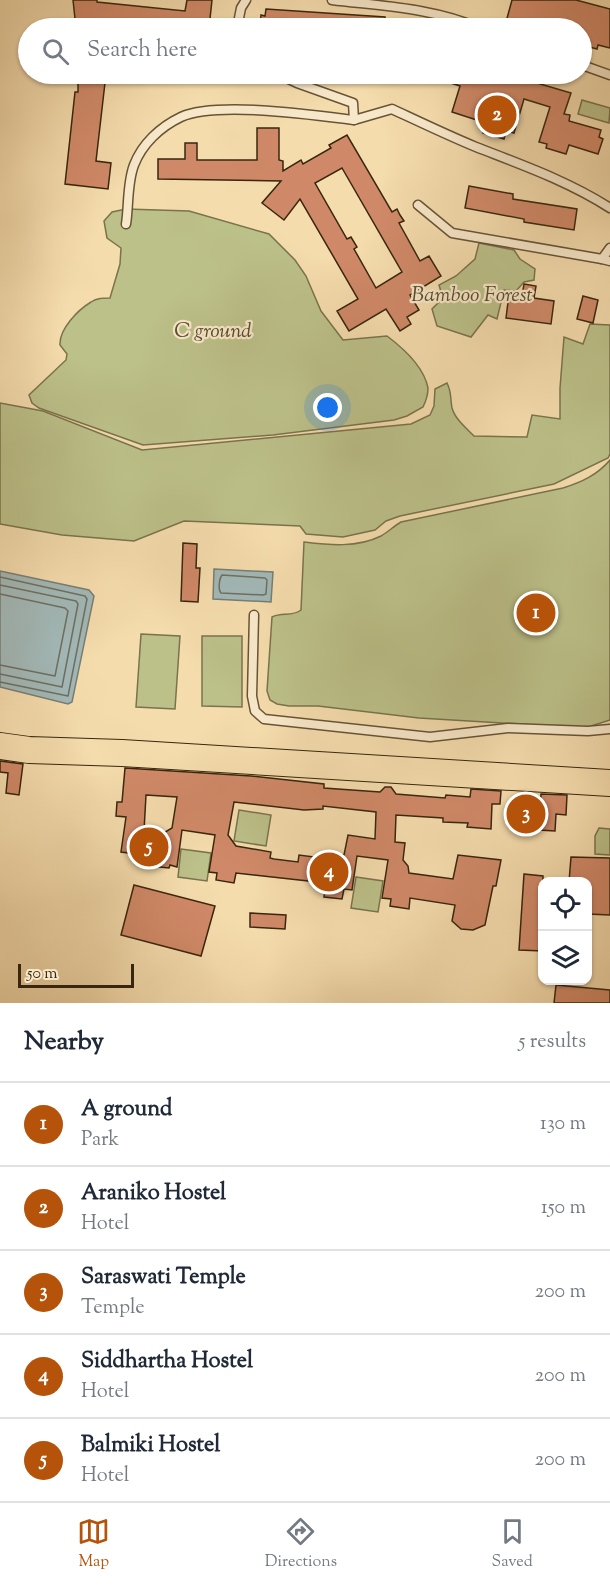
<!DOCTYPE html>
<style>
body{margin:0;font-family:"Sorts Mill Goudy",serif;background:#f6f6f7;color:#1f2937}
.controls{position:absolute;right:18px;bottom:18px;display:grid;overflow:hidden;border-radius:12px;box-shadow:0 2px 4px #0004}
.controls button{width:54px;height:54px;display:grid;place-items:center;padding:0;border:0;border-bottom:2px solid #e0e1e3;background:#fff;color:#1f2937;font:30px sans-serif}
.scale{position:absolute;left:18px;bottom:15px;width:116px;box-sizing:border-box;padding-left:6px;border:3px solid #38260e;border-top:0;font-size:16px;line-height:21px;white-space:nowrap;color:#38260e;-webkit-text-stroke:4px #f8e8ca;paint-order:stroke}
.you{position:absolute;left:328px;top:408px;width:21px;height:21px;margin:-15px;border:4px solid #fff;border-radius:50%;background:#1a73e8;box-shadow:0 0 0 9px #1a73e833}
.badge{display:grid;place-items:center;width:39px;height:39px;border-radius:50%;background:#b45309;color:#fff;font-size:20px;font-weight:700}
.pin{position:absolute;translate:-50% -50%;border:3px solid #fff;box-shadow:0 2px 6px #0006}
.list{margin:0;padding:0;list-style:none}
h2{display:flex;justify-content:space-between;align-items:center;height:78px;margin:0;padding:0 24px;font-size:26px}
h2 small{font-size:20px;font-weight:400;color:#747a83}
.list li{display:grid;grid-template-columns:39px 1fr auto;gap:18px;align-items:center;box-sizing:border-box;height:84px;padding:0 24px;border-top:2px solid #e0e1e3}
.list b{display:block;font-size:22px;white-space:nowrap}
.list p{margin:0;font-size:20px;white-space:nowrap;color:#747a83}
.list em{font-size:20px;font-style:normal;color:#747a83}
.icon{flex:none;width:33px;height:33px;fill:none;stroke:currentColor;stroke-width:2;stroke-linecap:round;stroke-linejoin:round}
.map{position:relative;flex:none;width:610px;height:1003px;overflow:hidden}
.search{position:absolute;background:#fff;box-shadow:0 2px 4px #0004;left:18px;right:18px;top:18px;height:66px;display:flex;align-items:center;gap:15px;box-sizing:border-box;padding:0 21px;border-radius:33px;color:#747a83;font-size:22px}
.sheet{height:498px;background:#fff}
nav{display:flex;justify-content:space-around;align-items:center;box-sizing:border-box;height:84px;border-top:2px solid #e0e1e3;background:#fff;font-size:16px;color:#747a83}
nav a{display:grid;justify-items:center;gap:3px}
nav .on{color:#b45309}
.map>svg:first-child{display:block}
.green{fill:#bcc089;stroke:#7a734c;stroke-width:1.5}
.water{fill:#a2b8b7;stroke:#787e73;stroke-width:1.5}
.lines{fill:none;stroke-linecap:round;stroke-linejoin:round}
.shore{stroke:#6d6f62;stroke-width:1.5}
.building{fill:#d08968;stroke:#38260e;stroke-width:1.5;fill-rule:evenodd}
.lane-casing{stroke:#675436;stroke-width:11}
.primary-casing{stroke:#38260e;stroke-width:28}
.lane{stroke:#f8e8ca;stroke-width:8}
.primary{stroke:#f5dcad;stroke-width:26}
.labels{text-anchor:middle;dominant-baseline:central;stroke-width:4.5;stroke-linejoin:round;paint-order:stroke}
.park-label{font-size:21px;font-style:italic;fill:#594c2d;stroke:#f8e8ca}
</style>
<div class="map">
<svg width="610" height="1003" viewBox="0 0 610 1003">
<rect width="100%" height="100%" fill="#f5dcad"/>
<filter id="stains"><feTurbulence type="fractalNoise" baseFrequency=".00333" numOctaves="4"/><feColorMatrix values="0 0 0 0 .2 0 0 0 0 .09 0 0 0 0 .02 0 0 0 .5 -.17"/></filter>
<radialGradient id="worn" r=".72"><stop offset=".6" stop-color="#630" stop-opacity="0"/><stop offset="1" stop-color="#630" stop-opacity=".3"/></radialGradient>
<g class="green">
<polygon points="582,100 610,108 609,123 578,114"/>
<path d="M126,209L189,211L269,234L295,260L306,276L321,311L343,340L387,336C403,348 424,367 428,388C428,394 426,401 423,407L407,416L394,420L273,435L143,445L39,408L32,403L29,395L66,360L67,354L60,345C59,329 78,310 91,302C97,298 103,298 110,298L120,264L121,248L107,238L104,221L112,212Z"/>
<polygon points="479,243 514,250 520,259 535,269 534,280 524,282 516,291 504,290 497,319 488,315 471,337 437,326 432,309 443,298 439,285 456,276 475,259"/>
<path d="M590,324L610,325V454L608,458L554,484L400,516L386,521L375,530L343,537L306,534L300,526L184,521L134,541L62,535L0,524V403L43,411L142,450L411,424L430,415L434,406L435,389L447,383C452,393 450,398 452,408C455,419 466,428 474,436L527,437L532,415L560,419V388L564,337L583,344Z"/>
<path d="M610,460V720L585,728L419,718L318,706H289L277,704L270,700L267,691L272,617C282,612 292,617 301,610L304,542C329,545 357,548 381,536C388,532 394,526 401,522L563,488C582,482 597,475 610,460Z"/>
<polygon points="141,634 180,636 175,709 136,707"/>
<polygon points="202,636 242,636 242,707 202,706"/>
<polygon points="239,810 271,815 266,846 234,841"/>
<polygon points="599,828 610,829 610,855 595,854 595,836"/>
<polygon points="181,849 211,853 207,881 178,877"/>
<polygon points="356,877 383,881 378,912 351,908"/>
</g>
<g class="water">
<polygon points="214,569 273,572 271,602 213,599"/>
<polygon points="0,571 89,590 94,596 72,702 68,704 0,687"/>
</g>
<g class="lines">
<g class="shore">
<path d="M222,575L265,578L267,580L266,594L263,595L221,593C218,590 219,579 222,575Z"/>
<polyline points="0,577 85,596 87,599 68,696 0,682"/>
<polyline points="0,585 76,601 78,604 62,687 0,674"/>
<polyline points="0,594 65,608 68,611 55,676 0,665"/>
</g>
</g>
<g class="building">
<polygon points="73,0 97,0 97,2 185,11 187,0 212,0 209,28 76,28"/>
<polygon points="512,0 576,0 610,9 610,48 598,45 597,49 582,45 582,28 530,28 506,22"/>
<polygon points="266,9 385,17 385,28 260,28 261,15 265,16"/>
<polygon points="78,74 106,74 96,161 111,163 108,189 65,184 75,92 78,92"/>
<polygon points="430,74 506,74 571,93 564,114 570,115 569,121 601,130 599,137 603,139 598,154 569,145 566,154 546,148 547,144 539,142 550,107 524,99 514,133 506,131 504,139 483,133 486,123 452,112 460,86 429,76"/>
<path d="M257,128H279V160L283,161V171L301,160L303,164L331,148L329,145L347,135L392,212L397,209L400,215L404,221L399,223L420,261L429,256L441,276L410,295L419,310L407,317L411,324L400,331L386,309L349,331L337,311L358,299L300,199L284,220L262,203L281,181L158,179V159H185V143H197V160H257ZM342,168L402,272L376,288L354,249L357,247L351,237L347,239L315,183Z"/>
<polygon points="469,186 513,194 513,199 577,209 574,230 524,222 524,219 465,208"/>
<polygon points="524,284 536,286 534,298 554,301 551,324 506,318 509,294 522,296"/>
<polygon points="583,296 598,300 593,323 577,319"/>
<polygon points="183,543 197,544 196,568 200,568 198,602 181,601"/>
<polygon points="0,761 23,764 19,795 6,793 8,773 0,772"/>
<path d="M125,768L251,776L324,784V788L380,792L385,787H391L396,794L445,798L446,795L470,797L471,789L501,791L500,804H492L491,829L467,827L468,823L443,822V818L396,815L395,842L405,843L403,860L408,866L409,873L453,879L458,855L501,860L496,886H493L485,925L473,930L461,929L452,921L455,905L410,898L409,909L390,906L391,899L382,898L388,860L357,856L352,890L344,889L342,899L324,897L326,883L236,873L234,883L216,880L217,873L209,872L215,835L182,830L177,867L170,865L169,868L150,866L152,856L121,852L126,817L116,816L117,802H122ZM146,795L177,797L172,828L162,834L144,831ZM234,802L304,810L323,809V806L376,812L375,839L348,835L344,855H338L337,860L299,855L298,862L274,859L270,858L271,852L236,846L228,835Z"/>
<polygon points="541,794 567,795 566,815 556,814 555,831 539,830"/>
<polygon points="571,857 610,858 610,915 588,914 588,882 569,882"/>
<polygon points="524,874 543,876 543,951 519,950"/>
<polygon points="134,885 215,906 201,956 121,935"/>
<polygon points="250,913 286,915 285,929 250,927"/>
<polygon points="556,985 610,990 610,1003 554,1003"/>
</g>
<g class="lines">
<defs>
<g id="lane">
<path d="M332,0C381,6 434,8 479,28"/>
<polyline points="237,28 241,8 246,0"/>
<polyline points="582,65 610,75"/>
<path d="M278,74L297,83L353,103L354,120L392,109C420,122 447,135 476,147C522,165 568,181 610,208"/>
<polyline points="418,205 452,233 602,259"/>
<path d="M126,224C129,205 127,183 134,165C142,144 160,127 181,117C216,101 314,115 354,120"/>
<polyline points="610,248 602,259 610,261"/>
<polyline points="254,615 252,696 255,711 264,719 430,737 508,728 588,731 610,729"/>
</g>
<polyline id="primary" points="0,746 29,750 122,753 610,783"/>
</defs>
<use href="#lane" class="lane-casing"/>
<use href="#primary" class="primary-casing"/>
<use href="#lane" class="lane"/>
<use href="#primary" class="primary"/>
</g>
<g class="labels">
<g class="park-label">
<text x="472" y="296">Bamboo Forest</text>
<text x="213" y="332">C ground</text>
</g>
</g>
<rect width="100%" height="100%" filter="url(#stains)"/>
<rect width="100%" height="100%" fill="url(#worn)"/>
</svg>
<div class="controls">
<button><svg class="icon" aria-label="locate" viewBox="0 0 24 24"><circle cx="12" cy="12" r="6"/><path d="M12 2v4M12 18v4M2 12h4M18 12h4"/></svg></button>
<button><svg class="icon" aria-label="layers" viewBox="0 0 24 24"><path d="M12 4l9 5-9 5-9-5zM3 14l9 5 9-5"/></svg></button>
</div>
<div class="scale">50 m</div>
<div class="you"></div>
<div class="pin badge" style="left:536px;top:613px">1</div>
<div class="pin badge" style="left:497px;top:115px">2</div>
<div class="pin badge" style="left:526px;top:814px">3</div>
<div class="pin badge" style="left:329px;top:872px">4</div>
<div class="pin badge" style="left:149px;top:847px">5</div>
<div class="search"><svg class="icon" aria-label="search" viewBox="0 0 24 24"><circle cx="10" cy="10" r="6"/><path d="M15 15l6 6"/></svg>Search here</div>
</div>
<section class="sheet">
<h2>Nearby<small>5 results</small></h2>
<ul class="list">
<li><span class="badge">1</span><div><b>A ground</b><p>Park</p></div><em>130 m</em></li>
<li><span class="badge">2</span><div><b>Araniko Hostel</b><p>Hotel</p></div><em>150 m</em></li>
<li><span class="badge">3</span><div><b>Saraswati Temple</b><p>Temple</p></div><em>200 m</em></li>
<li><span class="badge">4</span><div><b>Siddhartha Hostel</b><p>Hotel</p></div><em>200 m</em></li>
<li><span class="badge">5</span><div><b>Balmiki Hostel</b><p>Hotel</p></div><em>200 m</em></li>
</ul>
</section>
<nav>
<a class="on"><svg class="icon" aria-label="map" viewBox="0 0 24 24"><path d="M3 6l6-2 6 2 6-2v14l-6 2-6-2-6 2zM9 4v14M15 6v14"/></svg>Map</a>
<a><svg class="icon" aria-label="directions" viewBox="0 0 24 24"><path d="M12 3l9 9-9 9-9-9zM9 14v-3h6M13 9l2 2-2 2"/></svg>Directions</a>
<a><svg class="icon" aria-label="saved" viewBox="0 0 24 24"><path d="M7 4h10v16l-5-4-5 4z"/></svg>Saved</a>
</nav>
